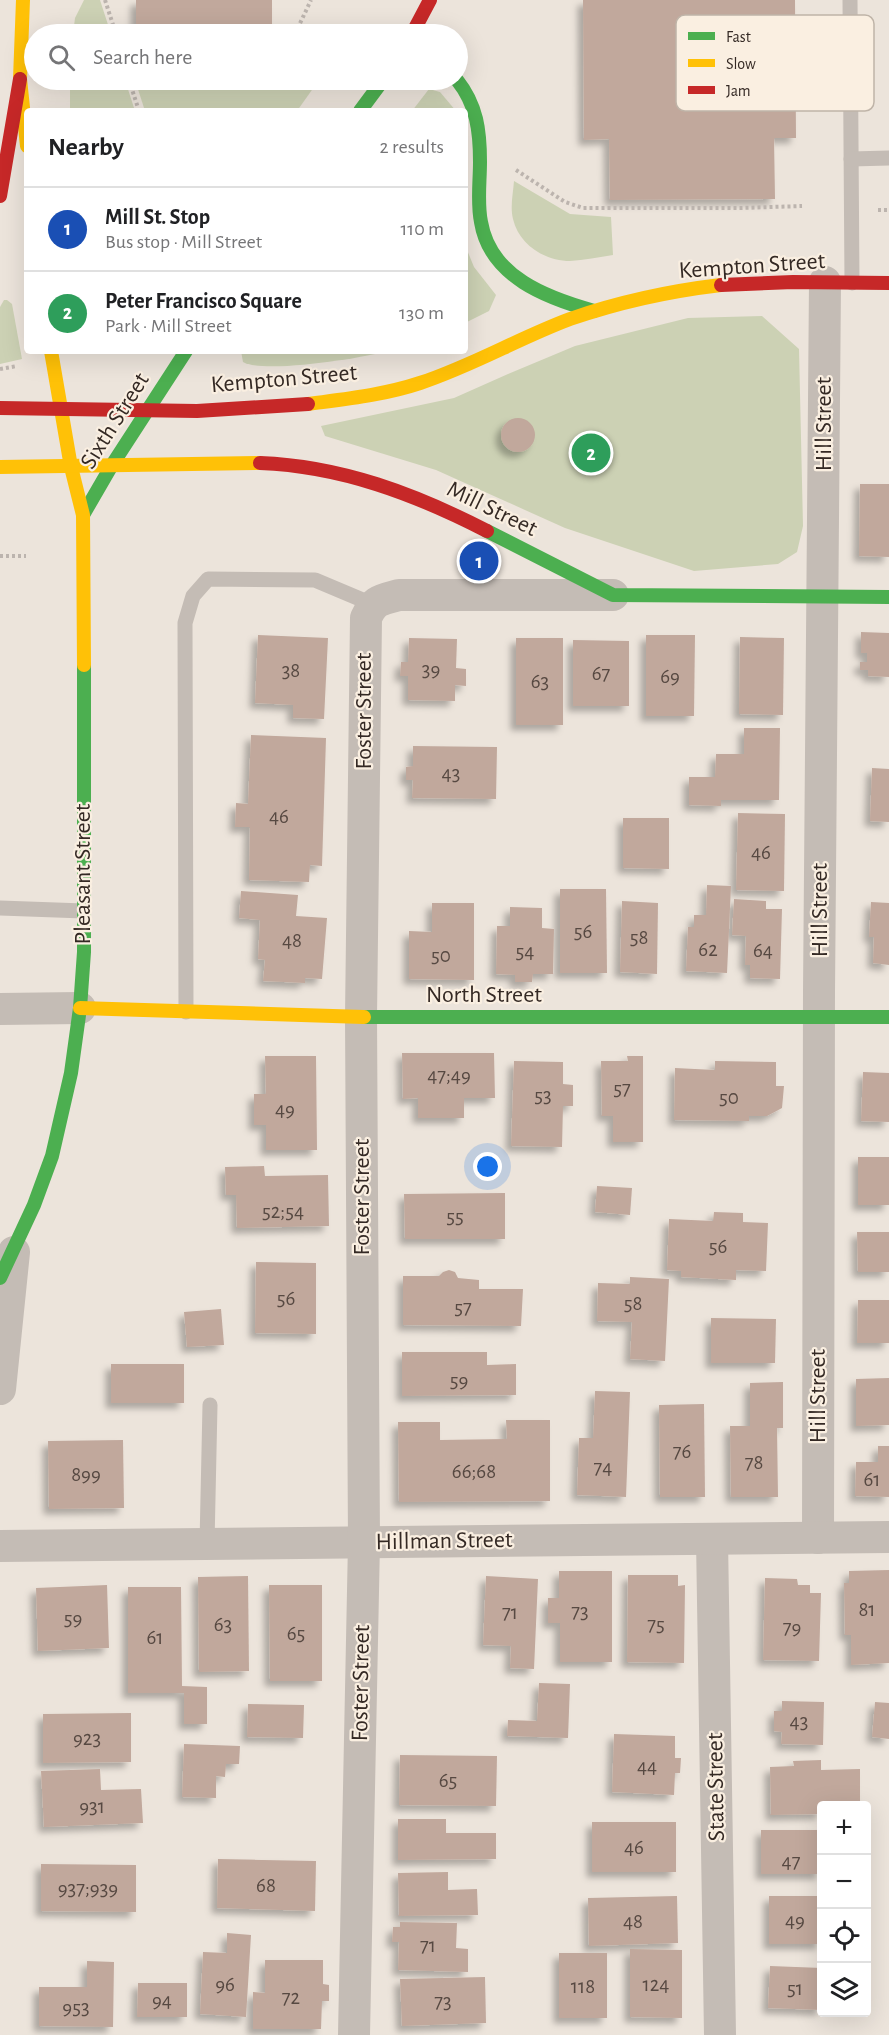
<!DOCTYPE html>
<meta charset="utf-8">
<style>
body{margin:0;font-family:"Alegreya Sans",sans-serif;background:#f2f2f2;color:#202124}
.controls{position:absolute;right:18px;bottom:18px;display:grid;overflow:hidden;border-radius:6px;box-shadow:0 6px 24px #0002}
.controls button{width:54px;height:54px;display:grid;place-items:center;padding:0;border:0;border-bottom:2px solid #e0e0e0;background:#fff;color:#202124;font:30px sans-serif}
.you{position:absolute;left:488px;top:1167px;width:21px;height:21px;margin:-15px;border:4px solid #fff;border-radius:50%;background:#1a73e8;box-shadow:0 0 0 9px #1a73e833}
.badge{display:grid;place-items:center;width:39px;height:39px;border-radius:50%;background:#0b8043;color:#fff;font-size:20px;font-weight:700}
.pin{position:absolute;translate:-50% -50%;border:3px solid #fff;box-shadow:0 2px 6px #0006}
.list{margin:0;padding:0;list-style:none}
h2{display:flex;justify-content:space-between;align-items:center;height:78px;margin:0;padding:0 24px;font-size:26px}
h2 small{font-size:20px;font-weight:400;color:#757577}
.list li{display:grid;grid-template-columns:39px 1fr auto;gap:18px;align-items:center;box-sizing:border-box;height:84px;padding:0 24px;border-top:2px solid #e0e0e0}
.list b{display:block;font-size:22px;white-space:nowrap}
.list p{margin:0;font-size:20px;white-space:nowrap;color:#757577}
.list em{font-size:20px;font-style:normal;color:#757577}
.icon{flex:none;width:33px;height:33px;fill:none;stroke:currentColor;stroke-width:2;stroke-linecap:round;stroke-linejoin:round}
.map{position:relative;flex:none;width:889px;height:2035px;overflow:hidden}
.search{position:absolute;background:#fff;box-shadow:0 6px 24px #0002;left:24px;top:24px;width:444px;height:66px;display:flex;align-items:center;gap:15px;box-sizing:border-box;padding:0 21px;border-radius:33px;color:#757577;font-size:22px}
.panel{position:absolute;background:#fff;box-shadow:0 6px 24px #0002;left:24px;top:108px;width:444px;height:246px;border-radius:6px}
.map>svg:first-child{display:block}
.green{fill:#ccd1b4}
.building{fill:#c1a89c;filter:url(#shadow)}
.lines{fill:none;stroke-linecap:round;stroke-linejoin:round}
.path{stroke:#bcb4ae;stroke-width:4;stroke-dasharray:3 3;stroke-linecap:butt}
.lane{stroke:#c4bcb5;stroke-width:15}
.street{stroke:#c4bcb5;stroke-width:32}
.fast{stroke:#4caf50;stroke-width:14}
.slow{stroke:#ffc107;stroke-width:14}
.jam{stroke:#c62828;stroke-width:14}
.labels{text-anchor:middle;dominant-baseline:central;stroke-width:4.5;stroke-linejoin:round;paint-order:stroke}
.number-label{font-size:21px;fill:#574942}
.street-label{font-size:24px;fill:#342924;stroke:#faefe1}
.key{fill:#faefe1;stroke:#bfb4a8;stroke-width:1.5}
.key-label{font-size:16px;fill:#342924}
</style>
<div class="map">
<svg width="889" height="2035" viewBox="0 0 889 2035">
<defs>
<filter id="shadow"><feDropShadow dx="-5.5" dy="5.5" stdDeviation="3" flood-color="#0004"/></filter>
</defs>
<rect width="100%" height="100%" fill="#ece4db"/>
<g class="green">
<polygon points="84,0 100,0 111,34 73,34 75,18"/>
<polygon points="70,80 125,80 135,111 70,111"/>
<polygon points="135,80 319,80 297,111 145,111"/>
<polygon points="429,89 440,92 456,111 412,111"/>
<path d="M514,181L570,214L611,217L613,255C599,257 584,260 570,261C545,261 519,245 513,219C510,207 513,194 514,181Z"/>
<polygon points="465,245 474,267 496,295 489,311 465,323"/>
<polygon points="4,300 7,300 12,304 22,359 0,364 0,307"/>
<polygon points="762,316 799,349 803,526 797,552 778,564 694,571 565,528 436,470 325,436 321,426 454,398 508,374 575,346 688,318"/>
<path d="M241,351H388C363,358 264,374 243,362Z"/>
</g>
<g class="building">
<rect x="136" y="0" width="136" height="25"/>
<polygon points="583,0 795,0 796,138 774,138 775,199 610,200 609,139 584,140"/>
<circle cx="518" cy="435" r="17"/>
<polygon points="860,484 889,484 889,557 859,556"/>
<polygon points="861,632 889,633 889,677 868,676 868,670 860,670 860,662 867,662 867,653 861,653"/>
<polygon points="258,635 328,638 324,719 293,718 293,705 255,703"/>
<polygon points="646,635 695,635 694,716 646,716"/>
<polygon points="740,637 784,638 783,715 739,714"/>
<polygon points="409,638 457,639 456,668 466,669 466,686 455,685 455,701 408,700 408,676 400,676 401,662 408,662"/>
<rect x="516" y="638" width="47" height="87"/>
<polygon points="573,640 629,641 629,706 573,706"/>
<polygon points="744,728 780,728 779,800 721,800 721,806 689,805 689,777 715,777 716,754 744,754"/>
<polygon points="251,735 326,738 322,866 310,865 309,882 249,880 250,827 235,827 236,803 248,804"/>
<polygon points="413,746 497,747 496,799 412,798 413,780 406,780 406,767 413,766"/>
<polygon points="872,768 889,769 889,822 870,821"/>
<polygon points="738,813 785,814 784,891 736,890"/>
<polygon points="623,818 669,818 669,869 623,868"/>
<polygon points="707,885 731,886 727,973 686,971 688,927 694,927 694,915 706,915"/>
<polygon points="560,889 606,889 607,973 560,973"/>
<polygon points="241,891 298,895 296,916 327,918 322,979 305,978 305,983 263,981 265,960 258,959 260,920 239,918"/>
<polygon points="734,899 766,901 766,909 782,909 780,979 750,978 750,965 745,965 746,936 732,935"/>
<polygon points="622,901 658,903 657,974 620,972"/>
<polygon points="871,902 889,903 889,965 873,963 874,937 869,937"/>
<polygon points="432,903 474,903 474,980 409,979 409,931 432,932"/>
<polygon points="510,907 542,908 542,928 554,929 553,974 533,974 532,982 515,982 515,975 496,974 497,926 510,926"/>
<polygon points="402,1053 494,1053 495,1098 464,1098 464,1118 418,1118 418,1098 403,1099"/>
<polygon points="265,1056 316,1056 317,1150 266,1150 266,1125 254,1125 254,1094 266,1094"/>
<polygon points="627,1056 643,1056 643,1142 613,1142 613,1116 602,1116 601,1061 628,1061"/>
<polygon points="514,1061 563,1062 563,1084 573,1085 573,1106 563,1106 562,1147 511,1146"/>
<polygon points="715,1061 776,1062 776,1086 784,1086 782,1108 767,1116 749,1116 749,1121 674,1120 675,1068 715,1070"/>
<polygon points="863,1072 889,1073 889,1122 861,1121"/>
<rect x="858" y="1157" width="31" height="48"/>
<polygon points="264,1166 265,1176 328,1175 329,1226 237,1228 236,1195 226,1195 225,1167"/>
<polygon points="597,1186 632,1188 630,1215 595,1212"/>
<polygon points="505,1193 505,1239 405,1239 404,1194"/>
<polygon points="714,1212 743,1213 743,1222 768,1223 766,1271 736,1270 736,1280 681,1277 681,1271 667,1270 669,1219 713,1221"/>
<polygon points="857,1232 889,1232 889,1272 858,1272"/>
<polygon points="256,1262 316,1263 316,1334 255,1333"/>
<polygon points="449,1270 455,1272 458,1278 479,1280 479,1289 523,1289 521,1326 403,1325 403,1276 439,1276 443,1272"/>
<polygon points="630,1277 669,1279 665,1361 630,1359 632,1322 597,1321 598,1283 630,1284"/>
<polygon points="858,1300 889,1300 889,1343 857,1343"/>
<polygon points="221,1309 224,1345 187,1347 184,1312"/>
<polygon points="711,1318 776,1319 775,1363 711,1363"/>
<polygon points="402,1352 487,1352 487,1365 516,1364 516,1395 402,1396"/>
<rect x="111" y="1364" width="73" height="39"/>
<polygon points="889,1378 889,1425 856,1426 856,1379"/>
<polygon points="783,1382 783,1428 777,1428 778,1497 731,1497 730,1426 750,1426 750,1383"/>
<polygon points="595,1391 630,1392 626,1497 577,1495 579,1438 593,1438"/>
<polygon points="704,1404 705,1497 660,1497 659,1405"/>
<polygon points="506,1420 550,1420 550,1501 399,1502 398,1422 440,1422 440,1440 507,1439"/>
<polygon points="123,1440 124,1508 49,1509 48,1441"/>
<polygon points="878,1446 889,1446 889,1497 855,1496 856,1462 878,1462"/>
<polygon points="889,1570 889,1663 851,1665 851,1635 845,1635 844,1583 849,1583 849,1571"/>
<polygon points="559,1571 612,1571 612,1662 560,1662 560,1623 548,1623 548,1598 559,1598"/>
<polygon points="628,1575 678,1575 678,1586 685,1585 684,1663 627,1662"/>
<polygon points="248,1576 249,1671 199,1672 198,1577"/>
<polygon points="486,1576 538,1579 534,1669 510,1668 511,1646 483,1645"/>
<polygon points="765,1578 797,1579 798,1585 810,1585 810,1593 821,1593 819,1661 763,1660"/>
<polygon points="107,1585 109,1648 38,1651 36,1588"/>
<polygon points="269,1585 322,1585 322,1681 270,1681"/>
<polygon points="128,1587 181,1587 182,1686 207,1687 207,1724 184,1724 184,1693 128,1693"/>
<polygon points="539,1683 570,1684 568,1738 507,1736 508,1720 537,1721"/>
<polygon points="782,1701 824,1702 823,1745 781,1744 782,1732 774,1731 774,1711 782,1711"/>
<polygon points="875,1702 889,1703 889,1739 872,1737"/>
<polygon points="248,1704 304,1705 303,1738 247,1737"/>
<polygon points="131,1713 131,1762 43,1763 43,1714"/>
<polygon points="614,1734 675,1736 675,1758 681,1758 680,1773 675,1773 674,1795 612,1792"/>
<polygon points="184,1744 240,1746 239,1764 226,1764 225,1777 216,1776 216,1798 182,1797"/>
<polygon points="400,1755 497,1756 496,1806 399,1805"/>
<polygon points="821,1760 821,1770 860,1769 860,1806 822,1806 822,1814 771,1815 770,1767 794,1766 793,1761"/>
<polygon points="100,1769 101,1790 141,1789 143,1823 44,1827 41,1771"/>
<polygon points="398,1819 446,1819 446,1833 496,1833 496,1859 398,1860"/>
<rect x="592" y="1822" width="84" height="50"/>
<polygon points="761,1830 820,1830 822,1874 761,1874"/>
<polygon points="218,1859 316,1861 315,1911 217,1908"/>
<polygon points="41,1864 136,1865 136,1912 41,1911"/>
<polygon points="448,1872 448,1890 477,1889 478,1915 399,1916 398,1873"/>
<polygon points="677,1896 678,1943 589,1946 588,1898"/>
<rect x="769" y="1896" width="53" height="48"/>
<polygon points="400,1922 457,1923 456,1948 468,1949 468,1972 398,1970 399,1942 392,1942 393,1927 400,1927"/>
<polygon points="227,1933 251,1935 246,2017 200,2014 203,1952 227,1953"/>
<polygon points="630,1949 682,1950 682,2018 630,2017"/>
<rect x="559" y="1953" width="48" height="65"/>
<polygon points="265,1960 323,1960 323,1984 329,1985 329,2001 322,2001 321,2029 253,2029 253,1992 265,1993"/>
<polygon points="87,1961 114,1962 113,2027 39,2026 39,1987 87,1987"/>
<polygon points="770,1966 822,1968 822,2010 768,2008"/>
<polygon points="485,1977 486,2023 402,2026 400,1979"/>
<polygon points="138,1983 187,1983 187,2017 137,2017"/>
</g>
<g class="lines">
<g class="path">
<polyline points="105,0 116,34"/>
<polyline points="295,34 311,0"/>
<polyline points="129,80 139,111"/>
<polyline points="516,170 565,202 583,208 741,208 802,206"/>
<polyline points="878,210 889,210"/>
<polyline points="0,369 17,366"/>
<polyline points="0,556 26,556"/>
</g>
<g class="lane">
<polyline points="850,0 852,283"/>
<polyline points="851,159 889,158"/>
<polyline points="0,908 84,911"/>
<polyline points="186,1012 185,623 193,596 208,579 315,580 372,604"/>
<polyline points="207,1544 210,1405"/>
</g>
<g class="street">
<polyline points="0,1009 80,1008"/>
<polyline points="0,1389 14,1252"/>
<polyline points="818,1538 819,991 825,282"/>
<polyline points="712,1539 720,2035"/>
<polyline points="0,1546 889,1537"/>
<path d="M354,2035L364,1542L361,1017L366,618C374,600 380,600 399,595H613"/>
</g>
<g class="fast">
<path d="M457,80C477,105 480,131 480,162C480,182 477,203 481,222C490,277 547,298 594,311"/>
<polyline points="360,111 383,80"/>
<polyline points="83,515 112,465 186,351"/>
<polyline points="487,531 613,595 889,597"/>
<polyline points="364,1017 889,1017"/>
<polyline points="0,1278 34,1205 52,1156 71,1073 80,1008 84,952 84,665"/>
</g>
<g class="slow">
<polyline points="23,0 20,79 27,146"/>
<polyline points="51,351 71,467 83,515 84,665"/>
<path d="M308,404C345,399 384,395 420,383C472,366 519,338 570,319C619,302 670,291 721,285"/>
<polyline points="0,467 260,463"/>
<polyline points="80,1008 364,1017"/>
</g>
<g class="jam">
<polyline points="412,34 430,0"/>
<polyline points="0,196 20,79"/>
<polyline points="721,285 793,282 889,283"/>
<polyline points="0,408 197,411 308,404"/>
<path d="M260,463C341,466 415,494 487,531"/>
</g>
</g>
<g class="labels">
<g class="number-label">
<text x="431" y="669">39</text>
<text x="291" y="670">38</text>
<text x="601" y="673">67</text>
<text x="670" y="676">69</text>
<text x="540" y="681">63</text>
<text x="451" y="773">43</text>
<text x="279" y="816">46</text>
<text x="761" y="852">46</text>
<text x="583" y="931">56</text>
<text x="639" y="937">58</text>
<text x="292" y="940">48</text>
<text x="708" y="949">62</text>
<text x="763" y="950">64</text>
<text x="525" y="951">54</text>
<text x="441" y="955">50</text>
<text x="449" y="1075">47;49</text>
<text x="622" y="1088">57</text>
<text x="543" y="1095">53</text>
<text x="729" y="1097">50</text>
<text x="285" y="1109">49</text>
<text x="283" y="1211">52;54</text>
<text x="455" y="1216">55</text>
<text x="718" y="1246">56</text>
<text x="286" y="1298">56</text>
<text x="633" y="1303">58</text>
<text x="463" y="1307">57</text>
<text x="459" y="1380">59</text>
<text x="682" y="1451">76</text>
<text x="754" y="1462">78</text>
<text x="603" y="1467">74</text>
<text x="474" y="1471">66;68</text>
<text x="86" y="1474">899</text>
<text x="872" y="1479">61</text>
<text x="867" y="1609">81</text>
<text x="580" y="1611">73</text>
<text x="510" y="1612">71</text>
<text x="73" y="1618">59</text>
<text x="223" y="1624">63</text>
<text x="656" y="1624">75</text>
<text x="792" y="1627">79</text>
<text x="296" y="1633">65</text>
<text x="155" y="1637">61</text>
<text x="799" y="1721">43</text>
<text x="87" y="1738">923</text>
<text x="647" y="1766">44</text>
<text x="448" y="1780">65</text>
<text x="92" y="1806">931</text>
<text x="634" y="1847">46</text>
<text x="791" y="1861">47</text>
<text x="266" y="1885">68</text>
<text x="88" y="1888">937;939</text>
<text x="795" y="1920">49</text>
<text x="633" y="1921">48</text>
<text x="428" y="1945">71</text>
<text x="225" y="1984">96</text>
<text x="656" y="1984">124</text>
<text x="583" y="1986">118</text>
<text x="795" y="1988">51</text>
<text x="291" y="1997">72</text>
<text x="162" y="2000">94</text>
<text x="443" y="2001">73</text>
<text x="76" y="2007">953</text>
</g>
<g class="street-label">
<text transform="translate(752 266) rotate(-4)">Kempton Street</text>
<text transform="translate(284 379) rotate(-5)">Kempton Street</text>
<text transform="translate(115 421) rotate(-58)">Sixth Street</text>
<text transform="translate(824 424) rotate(-90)">Hill Street</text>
<text transform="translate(492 509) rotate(26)">Mill Street</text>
<text transform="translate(364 711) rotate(-90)">Foster Street</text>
<text transform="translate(83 874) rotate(-90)">Pleasant Street</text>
<text transform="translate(820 910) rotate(-90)">Hill Street</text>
<text x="484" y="995">North Street</text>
<text transform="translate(362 1197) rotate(-90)">Foster Street</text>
<text transform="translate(818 1396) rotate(-90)">Hill Street</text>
<text transform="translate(444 1541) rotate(-1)">Hillman Street</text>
<text transform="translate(361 1683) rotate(-89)">Foster Street</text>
<text transform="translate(716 1787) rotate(-91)">State Street</text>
</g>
</g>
<rect x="676" y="15" width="198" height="96" rx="9" class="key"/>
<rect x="688" y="32" width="27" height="8" fill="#4caf50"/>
<rect x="688" y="59" width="27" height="8" fill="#ffc107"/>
<rect x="688" y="86" width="27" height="8" fill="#c62828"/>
<g class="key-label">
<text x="726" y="42">Fast</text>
<text x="726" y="69">Slow</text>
<text x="726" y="96">Jam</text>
</g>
</svg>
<div class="controls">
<button>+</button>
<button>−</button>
<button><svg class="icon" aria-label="locate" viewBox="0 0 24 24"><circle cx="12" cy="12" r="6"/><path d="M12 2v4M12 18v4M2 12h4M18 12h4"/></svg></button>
<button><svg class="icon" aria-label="layers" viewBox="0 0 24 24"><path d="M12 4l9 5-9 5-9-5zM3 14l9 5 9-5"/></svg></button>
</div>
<div class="you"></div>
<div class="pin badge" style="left:479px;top:561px;background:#1a4fb4">1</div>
<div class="pin badge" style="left:591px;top:453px;background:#2e9e5b">2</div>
<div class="search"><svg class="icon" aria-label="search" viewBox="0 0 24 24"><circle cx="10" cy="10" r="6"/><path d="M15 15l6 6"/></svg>Search here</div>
<section class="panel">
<h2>Nearby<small>2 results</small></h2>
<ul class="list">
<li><span class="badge" style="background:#1a4fb4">1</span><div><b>Mill St. Stop</b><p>Bus stop · Mill Street</p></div><em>110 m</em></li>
<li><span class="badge" style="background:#2e9e5b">2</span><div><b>Peter Francisco Square</b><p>Park · Mill Street</p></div><em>130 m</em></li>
</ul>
</section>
</div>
